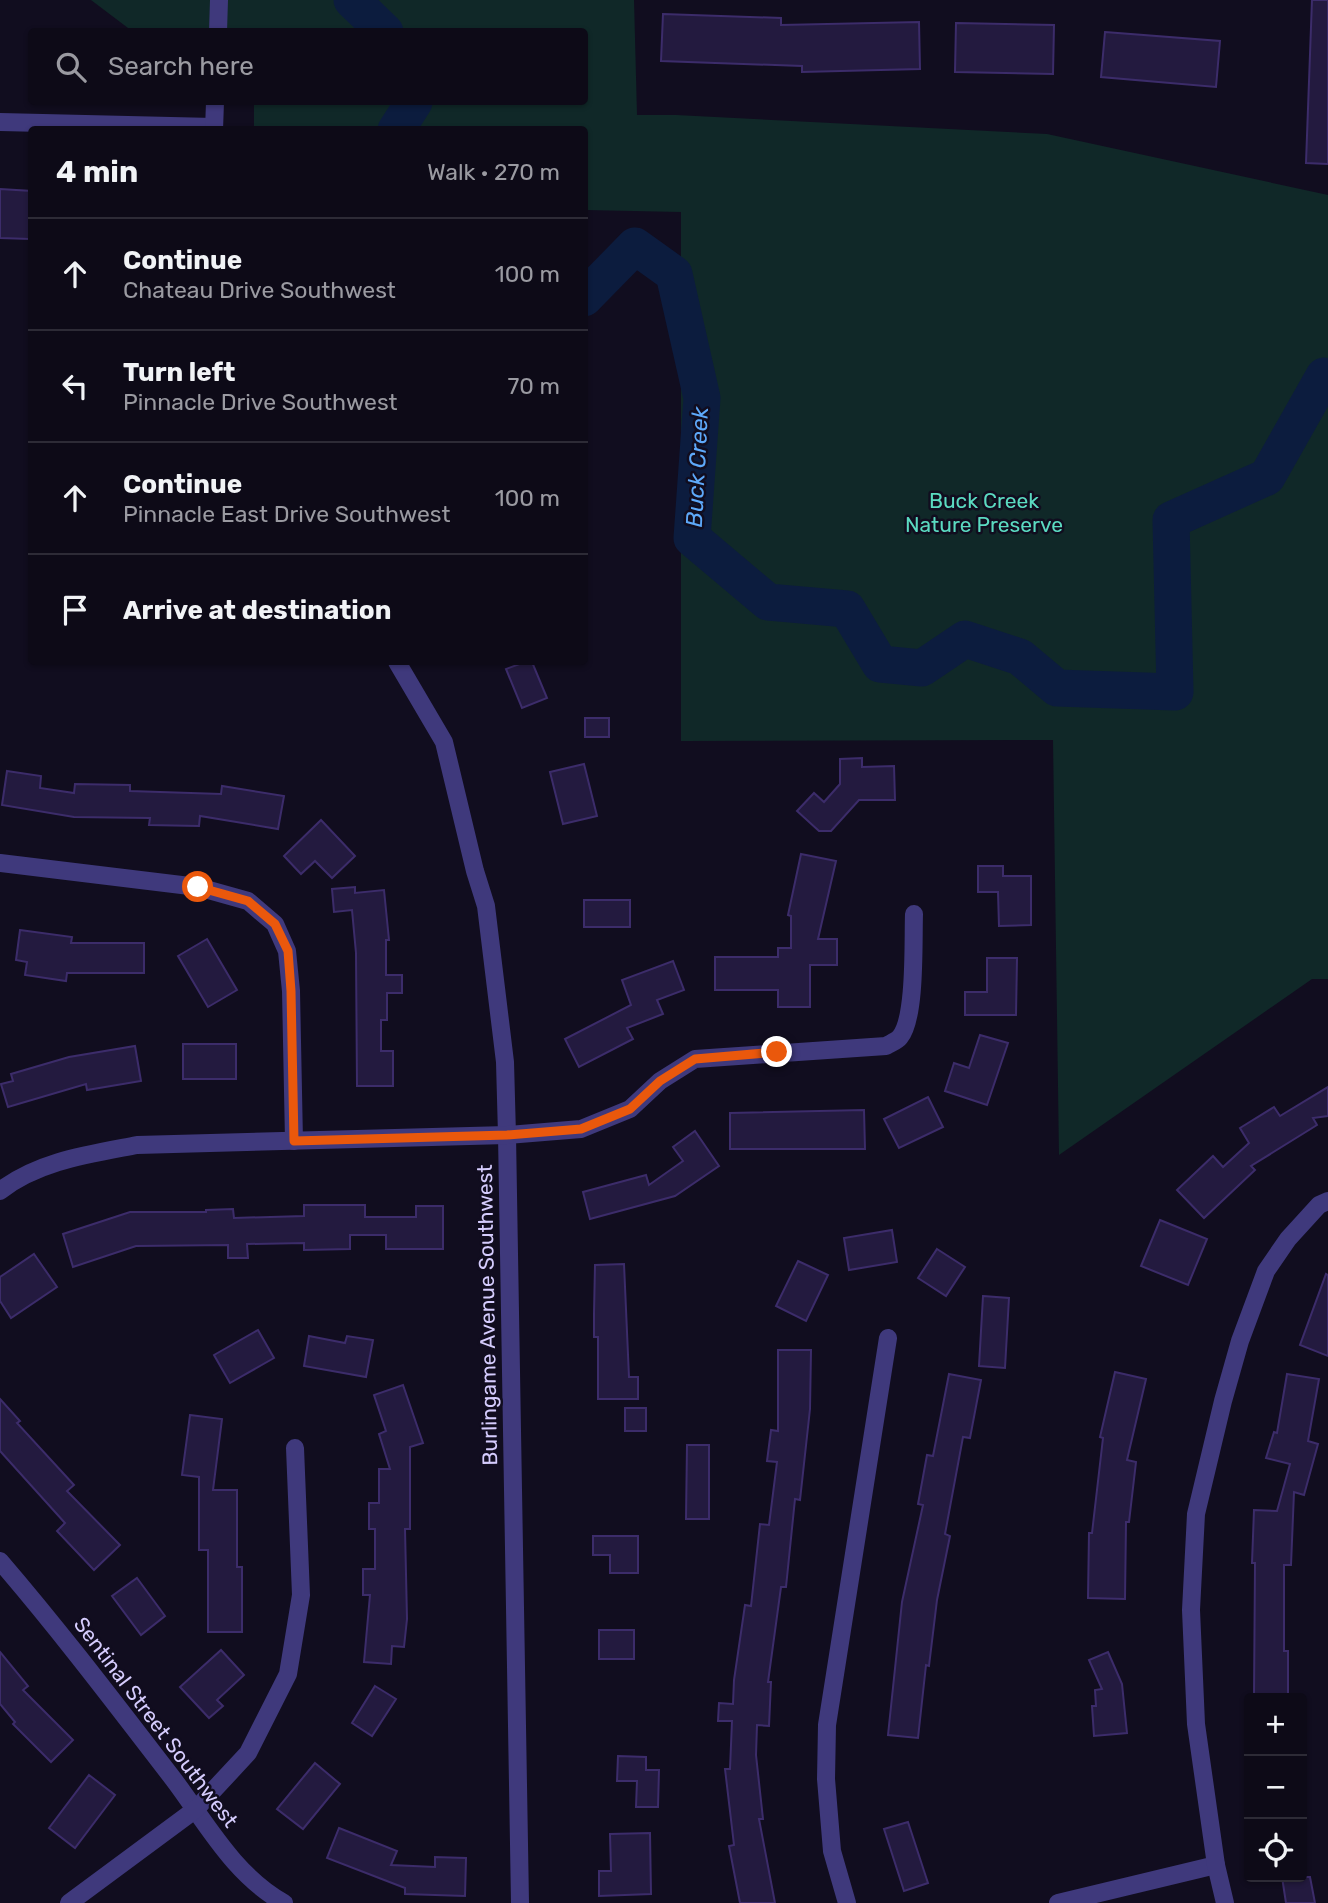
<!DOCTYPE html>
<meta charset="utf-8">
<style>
body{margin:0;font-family:Rubik,sans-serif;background:#1b1824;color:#f1f3f6}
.controls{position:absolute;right:21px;bottom:21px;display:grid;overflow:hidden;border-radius:7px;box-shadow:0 2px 5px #0004}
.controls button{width:63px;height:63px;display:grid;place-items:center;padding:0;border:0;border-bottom:2px solid #2d2b36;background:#0d0a17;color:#f1f3f6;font:35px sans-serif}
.stop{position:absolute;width:21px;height:21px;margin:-16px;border:5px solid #ea580c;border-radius:50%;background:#fff}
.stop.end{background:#ea580c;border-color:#fff;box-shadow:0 2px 7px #0008}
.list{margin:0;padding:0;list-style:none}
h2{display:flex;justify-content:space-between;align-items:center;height:91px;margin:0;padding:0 28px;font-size:30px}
h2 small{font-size:23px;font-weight:400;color:#9a9aa1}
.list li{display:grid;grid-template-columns:46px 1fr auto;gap:21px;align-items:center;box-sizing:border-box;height:112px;padding:0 28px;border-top:2px solid #2d2b36}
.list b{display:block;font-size:26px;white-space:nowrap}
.list p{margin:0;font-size:23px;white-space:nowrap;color:#9a9aa1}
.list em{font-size:23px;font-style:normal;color:#9a9aa1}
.icon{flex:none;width:38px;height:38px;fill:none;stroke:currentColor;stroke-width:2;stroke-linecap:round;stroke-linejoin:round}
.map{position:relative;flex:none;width:1328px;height:1903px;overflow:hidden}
.search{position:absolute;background:#0d0a17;box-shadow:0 2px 5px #0004;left:28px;top:28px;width:560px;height:77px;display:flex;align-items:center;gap:18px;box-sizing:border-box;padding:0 24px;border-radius:7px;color:#9a9aa1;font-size:26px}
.panel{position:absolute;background:#0d0a17;box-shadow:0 2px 5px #0004;left:28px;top:126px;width:560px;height:539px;border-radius:7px}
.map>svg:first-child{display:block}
.green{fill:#102828}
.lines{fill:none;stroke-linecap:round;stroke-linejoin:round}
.river{stroke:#0c1c3e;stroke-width:37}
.building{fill:#231a3f;stroke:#3c2c6a;stroke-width:2}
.minor{stroke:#3f397c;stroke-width:18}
.route{stroke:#ea580c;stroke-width:9}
.labels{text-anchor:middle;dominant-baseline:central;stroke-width:5;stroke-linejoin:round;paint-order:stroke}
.park-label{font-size:21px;fill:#5bdac1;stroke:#110d1f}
.street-label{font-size:21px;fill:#d5ccfd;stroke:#110d1f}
.water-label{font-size:23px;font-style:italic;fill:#5ea9fa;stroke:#110d1f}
</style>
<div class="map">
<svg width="1328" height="1903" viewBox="0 0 1328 1903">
<rect width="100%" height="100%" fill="#110d1f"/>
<polygon class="green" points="91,0 634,0 637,115 676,115 1047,134 1328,195 1328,979 1312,979 1059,1155 1053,740 681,741 681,212 585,210 584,130 254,129 254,102 584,102 584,32 132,31"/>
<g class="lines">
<g class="river">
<polyline points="352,0 385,32"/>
<polyline points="396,130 414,102"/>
<polyline points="584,298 635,246 674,274 702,398 692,538 768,602 847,609 880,664 922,668 965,639 1020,657 1057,688 1175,692 1171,520 1267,477 1324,376 1328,379"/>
</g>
</g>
<g class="building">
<polygon points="1312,0 1328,0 1328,164 1306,163"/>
<polygon points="663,14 781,18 781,25 919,22 920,69 802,72 802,66 661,61"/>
<polygon points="956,23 1054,25 1053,74 955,72"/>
<polygon points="1105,32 1220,41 1216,87 1101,77"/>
<polygon points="0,189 32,191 30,239 0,238"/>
<polygon points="525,662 532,662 547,698 522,708 506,669"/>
<rect x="585" y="718" width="24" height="19"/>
<polygon points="862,758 862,767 894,766 895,800 859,800 831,831 819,831 797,811 814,793 824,802 840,784 840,759"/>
<polygon points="584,764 597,816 563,824 550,772"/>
<polygon points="7,771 41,776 40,788 74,793 75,784 130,785 130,791 221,794 222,786 284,796 278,829 200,816 199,826 149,825 150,818 74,817 2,805"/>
<polygon points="321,820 355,856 332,878 315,861 301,874 284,856"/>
<polygon points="801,854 836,861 818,939 837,939 837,965 810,965 810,1007 778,1007 778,990 715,990 715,957 778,957 778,948 791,948 791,916 788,915"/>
<polygon points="978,866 1003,866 1003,876 1031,876 1031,925 999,926 998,892 978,892"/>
<polygon points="355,887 355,893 384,890 389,940 386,940 386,975 402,975 402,993 387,993 387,1020 381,1020 381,1051 393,1051 393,1086 357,1086 356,953 352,910 334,912 332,889"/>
<rect x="584" y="900" width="46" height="27"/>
<polygon points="20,930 72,937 71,943 144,943 144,973 67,973 66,981 25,975 27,962 16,960"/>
<polygon points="207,939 237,990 208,1007 178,956"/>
<polygon points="987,958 1017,958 1016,1015 965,1015 965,992 987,992"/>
<polygon points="673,961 684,990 657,1000 663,1014 627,1028 633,1039 579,1067 565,1039 631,1005 622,980"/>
<polygon points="980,1035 1008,1043 987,1105 945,1091 954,1063 969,1068"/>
<rect x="183" y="1044" width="53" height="35"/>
<polygon points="135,1046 141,1081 87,1090 86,1084 8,1107 1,1084 13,1081 11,1074 69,1057"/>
<polygon points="1328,1087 1328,1116 1313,1118 1317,1125 1251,1166 1255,1170 1204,1218 1177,1190 1213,1156 1223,1167 1249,1143 1240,1128 1274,1107 1280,1116"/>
<polygon points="928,1097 943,1127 899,1148 884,1119"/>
<polygon points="864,1110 865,1149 730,1149 730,1113"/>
<polygon points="695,1131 719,1166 675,1196 590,1219 583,1192 646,1175 649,1185 683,1161 673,1147"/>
<polygon points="304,1205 365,1205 365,1217 416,1217 416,1206 443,1206 443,1249 386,1249 386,1235 350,1235 350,1249 304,1250 304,1243 247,1244 248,1258 228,1258 228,1245 136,1246 73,1267 63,1234 130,1212 206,1212 206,1210 233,1209 234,1218 304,1216"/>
<polygon points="1160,1220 1207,1239 1188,1285 1141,1266"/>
<polygon points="892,1230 897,1262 849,1270 844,1238"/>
<polygon points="937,1249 965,1267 946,1296 918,1278"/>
<polygon points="34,1254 57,1287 11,1318 0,1301 0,1277"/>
<polygon points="798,1261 828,1275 806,1321 776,1306"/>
<polygon points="624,1264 629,1377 638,1377 638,1399 598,1399 598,1337 594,1337 594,1314 595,1265"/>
<polygon points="1326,1274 1328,1275 1328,1356 1300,1345"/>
<polygon points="983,1296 1009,1298 1005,1368 979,1366"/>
<polygon points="258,1330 274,1358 230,1383 214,1355"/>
<polygon points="309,1336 345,1343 347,1336 373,1340 366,1377 304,1366"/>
<polygon points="778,1350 811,1350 810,1409 800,1500 795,1499 786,1587 781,1587 768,1682 771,1682 769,1726 757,1725 756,1755 763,1819 759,1819 775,1903 740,1903 729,1846 734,1845 725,1769 730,1769 732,1721 718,1721 719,1703 733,1704 734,1680 745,1605 751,1606 760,1524 769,1525 777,1462 767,1461 771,1430 778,1431"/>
<polygon points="1115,1372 1146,1379 1127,1460 1136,1462 1129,1522 1126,1522 1125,1599 1088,1598 1089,1533 1092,1533 1103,1438 1100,1437"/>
<polygon points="949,1374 981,1380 970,1438 963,1437 945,1534 950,1536 937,1600 929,1666 926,1665 918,1738 888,1735 902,1602 923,1505 918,1504 927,1455 933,1456"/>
<polygon points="1287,1374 1319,1379 1308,1441 1318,1444 1304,1495 1294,1492 1291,1565 1284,1565 1284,1651 1288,1651 1288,1698 1254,1698 1255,1563 1252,1563 1254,1510 1277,1511 1290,1464 1266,1458 1274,1432 1277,1433"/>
<polygon points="403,1385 423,1443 410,1447 410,1529 405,1529 407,1619 404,1647 392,1646 391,1664 364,1662 370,1595 363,1595 363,1569 375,1569 375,1529 369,1529 369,1503 379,1503 379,1469 390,1469 379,1434 386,1431 374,1395"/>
<polygon points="0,1399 20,1421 17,1423 74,1485 67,1491 120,1545 94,1570 57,1531 65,1523 0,1451"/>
<rect x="625" y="1408" width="21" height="23"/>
<polygon points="190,1415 222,1419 213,1490 237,1490 237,1567 242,1567 242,1632 208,1632 208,1550 199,1550 199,1477 182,1475"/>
<polygon points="687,1445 709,1445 709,1519 686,1519"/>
<polygon points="593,1536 638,1536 638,1573 610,1573 610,1555 593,1555"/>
<polygon points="137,1578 165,1616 141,1635 112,1596"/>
<rect x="599" y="1630" width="35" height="29"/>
<polygon points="221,1650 244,1675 217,1700 223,1706 209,1718 180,1687"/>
<polygon points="0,1652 28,1686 23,1690 73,1740 51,1762 13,1724 15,1722 0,1704"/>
<polygon points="1108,1652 1122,1684 1127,1733 1094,1736 1092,1706 1096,1706 1095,1690 1102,1689 1089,1660"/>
<polygon points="375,1686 396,1699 372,1736 352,1723"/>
<polygon points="618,1756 646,1757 646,1770 659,1770 658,1807 636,1807 637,1781 617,1781"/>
<polygon points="315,1763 340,1784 303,1829 277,1809"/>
<polygon points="89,1775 115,1795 75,1848 49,1828"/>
<polygon points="908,1822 928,1883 904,1891 884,1829"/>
<polygon points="339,1828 397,1851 391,1865 435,1867 435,1857 466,1858 465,1896 405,1894 405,1888 327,1858"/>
<polygon points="650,1833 651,1894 599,1896 599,1871 611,1871 610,1834"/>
<polygon points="1282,1877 1310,1877 1315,1903 1286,1903"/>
</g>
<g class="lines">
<g class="minor">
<polyline points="218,32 219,0"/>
<polyline points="0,122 214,127"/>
<polyline points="214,130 215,102"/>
<polyline points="397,662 444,742 475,871 486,906 505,1062 507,1135 520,1903"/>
<polyline points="0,863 198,887 248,901 275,924 287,951 291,991 294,1141"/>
<path d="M0,1191C38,1161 90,1154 137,1145L507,1135L581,1129L630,1109L660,1081L695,1059L886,1046C891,1043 897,1041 900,1037C916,1018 913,941 914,914"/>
<path d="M0,1561C61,1632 117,1706 174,1780C207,1824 234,1875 284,1903"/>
<polyline points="69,1903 196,1809 248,1753 288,1674 301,1595 295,1448"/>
<polyline points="847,1903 832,1851 826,1779 827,1725 888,1338"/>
<polyline points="1058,1903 1216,1865"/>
<polyline points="1225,1903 1216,1865 1196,1724 1191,1610 1196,1514 1223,1401 1240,1341 1266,1271 1288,1239 1319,1205 1328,1201"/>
</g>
</g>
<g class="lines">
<polyline class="route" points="198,887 248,901 275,924 288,951 291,991 294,1141 507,1135 581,1129 630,1109 660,1081 695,1059 777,1052"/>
</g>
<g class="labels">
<g class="park-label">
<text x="984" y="500">Buck Creek<tspan x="984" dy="24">Nature Preserve</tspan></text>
</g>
<g class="street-label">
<text transform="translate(487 1315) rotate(-91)">Burlingame Avenue Southwest</text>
<text transform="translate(156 1722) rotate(53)">Sentinal Street Southwest</text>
</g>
<g class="water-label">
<text transform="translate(697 467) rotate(-87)">Buck Creek</text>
</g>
</g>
</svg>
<div class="controls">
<button>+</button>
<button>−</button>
<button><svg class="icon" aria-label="locate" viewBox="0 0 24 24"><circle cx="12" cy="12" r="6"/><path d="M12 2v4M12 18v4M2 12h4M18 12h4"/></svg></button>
</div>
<div class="stop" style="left:198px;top:887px"></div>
<div class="stop end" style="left:777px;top:1052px"></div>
<div class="search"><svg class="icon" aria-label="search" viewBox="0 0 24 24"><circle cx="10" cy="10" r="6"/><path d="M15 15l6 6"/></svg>Search here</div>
<section class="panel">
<h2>4 min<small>Walk · 270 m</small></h2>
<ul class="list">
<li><svg class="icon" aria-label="ahead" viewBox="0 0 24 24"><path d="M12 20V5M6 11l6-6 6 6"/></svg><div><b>Continue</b><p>Chateau Drive Southwest</p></div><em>100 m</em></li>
<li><svg class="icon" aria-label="left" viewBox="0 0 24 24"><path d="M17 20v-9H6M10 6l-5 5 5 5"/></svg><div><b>Turn left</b><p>Pinnacle Drive Southwest</p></div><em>70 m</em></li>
<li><svg class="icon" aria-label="ahead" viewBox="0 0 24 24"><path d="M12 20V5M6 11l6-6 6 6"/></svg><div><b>Continue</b><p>Pinnacle East Drive Southwest</p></div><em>100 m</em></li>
<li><svg class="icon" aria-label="arrive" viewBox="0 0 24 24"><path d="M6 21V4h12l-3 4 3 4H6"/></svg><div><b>Arrive at destination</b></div></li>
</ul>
</section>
</div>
